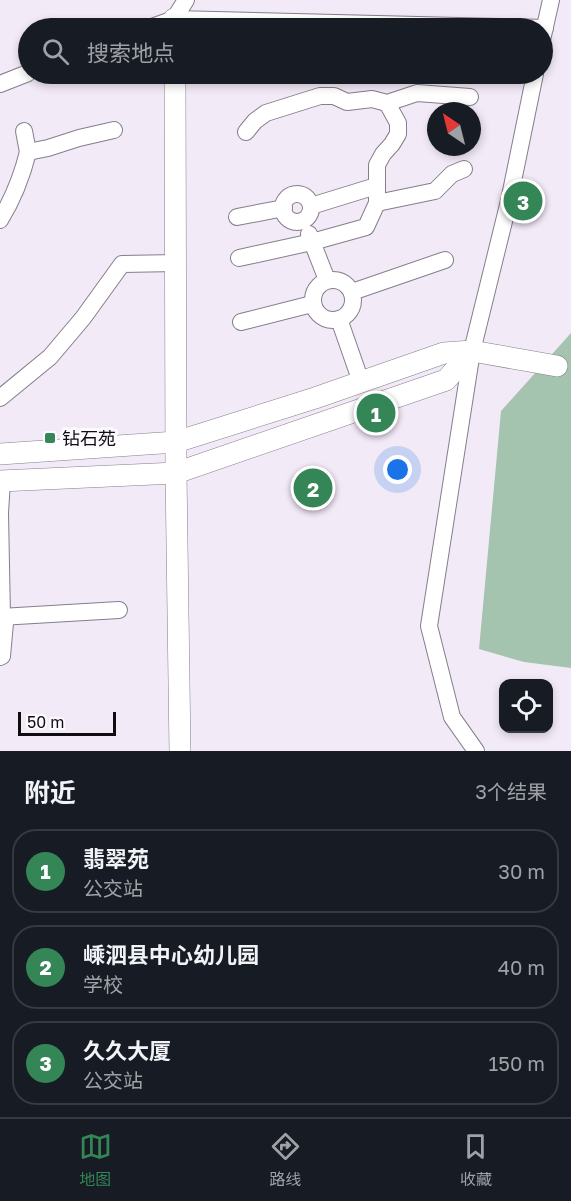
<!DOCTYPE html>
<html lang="zh">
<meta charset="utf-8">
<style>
body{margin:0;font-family:"Golos Text","Noto Sans SC",sans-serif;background:#242831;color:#f1f3f6}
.controls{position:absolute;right:18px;bottom:18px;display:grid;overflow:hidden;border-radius:12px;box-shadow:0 3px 9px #0003}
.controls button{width:54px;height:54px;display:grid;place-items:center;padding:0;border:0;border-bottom:2px solid #363941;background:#171b24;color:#f1f3f6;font:30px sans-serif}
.compass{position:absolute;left:427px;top:102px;width:54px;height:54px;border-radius:50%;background:#171b24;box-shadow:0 3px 9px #0003;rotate:325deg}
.scale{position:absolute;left:18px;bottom:15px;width:98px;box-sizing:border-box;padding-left:6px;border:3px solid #100d12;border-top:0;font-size:16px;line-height:21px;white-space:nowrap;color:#100d12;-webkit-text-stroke:4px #fdfaff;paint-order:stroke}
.you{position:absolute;left:398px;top:470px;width:21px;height:21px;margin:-15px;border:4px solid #fff;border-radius:50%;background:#1a73e8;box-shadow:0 0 0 9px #1a73e833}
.badge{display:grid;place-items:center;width:39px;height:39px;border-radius:50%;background:#348657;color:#fff;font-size:20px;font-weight:700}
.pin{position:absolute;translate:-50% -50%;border:3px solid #fff;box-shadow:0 2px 6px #0006}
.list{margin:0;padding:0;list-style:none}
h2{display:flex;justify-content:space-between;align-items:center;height:78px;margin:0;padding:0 24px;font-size:26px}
h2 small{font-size:20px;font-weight:400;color:#9ea1a6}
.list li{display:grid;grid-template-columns:39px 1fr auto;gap:18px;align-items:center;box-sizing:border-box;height:84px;margin:0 12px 12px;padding:0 12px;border:2px solid #363941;border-radius:24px}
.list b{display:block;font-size:22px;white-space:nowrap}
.list p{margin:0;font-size:20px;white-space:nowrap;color:#9ea1a6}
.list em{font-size:20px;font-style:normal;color:#9ea1a6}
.icon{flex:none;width:33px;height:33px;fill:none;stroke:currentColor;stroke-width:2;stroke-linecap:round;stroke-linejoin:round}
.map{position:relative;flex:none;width:571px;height:751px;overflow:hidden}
.search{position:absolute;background:#171b24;box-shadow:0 3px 9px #0003;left:18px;right:18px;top:18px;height:66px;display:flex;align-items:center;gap:15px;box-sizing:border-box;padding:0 21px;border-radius:33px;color:#9ea1a6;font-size:22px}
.sheet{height:366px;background:#171b24}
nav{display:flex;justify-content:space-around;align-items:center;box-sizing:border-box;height:84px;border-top:2px solid #363941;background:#171b24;font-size:16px;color:#9ea1a6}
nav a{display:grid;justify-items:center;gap:3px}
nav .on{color:#348657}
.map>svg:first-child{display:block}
.green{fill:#a5c4af}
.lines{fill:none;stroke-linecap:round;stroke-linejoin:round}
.minor-casing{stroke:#857e8a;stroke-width:18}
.major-casing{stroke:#857e8a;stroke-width:22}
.minor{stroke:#fff;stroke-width:16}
.major{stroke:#fff;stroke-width:21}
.poi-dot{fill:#348657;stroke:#fdfaff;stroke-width:2}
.labels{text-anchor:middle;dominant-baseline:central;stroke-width:6;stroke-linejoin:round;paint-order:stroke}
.poi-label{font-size:18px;fill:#100d12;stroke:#fdfaff;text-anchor:start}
</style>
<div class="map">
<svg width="571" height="751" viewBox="0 0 571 751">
<rect width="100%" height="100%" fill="#f3eaf7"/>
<polygon class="green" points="571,333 571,668 524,662 479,649 501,411"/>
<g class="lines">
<defs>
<g id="minor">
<polyline points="174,19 186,0"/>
<polyline points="149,28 174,19 545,28"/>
<polyline points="542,40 551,0"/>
<polyline points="0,84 28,73"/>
<polyline points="24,131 28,152"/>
<polyline points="246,132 255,121 266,113 320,96 334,96 347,102 372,99 387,103 417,93 470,97"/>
<circle cx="297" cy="208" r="14"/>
<polyline points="377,203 435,191 452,174 464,169"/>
<polyline points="311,206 376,186"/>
<polyline points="237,217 284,208"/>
<path d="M0,220C13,199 22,176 28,152L48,148L79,138L114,130"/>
<polyline points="309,234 327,280"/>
<polyline points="239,258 312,242 366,227 377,203 377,165 383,154 392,144 398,134 398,123 387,103"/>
<circle cx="333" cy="300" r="20"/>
<polyline points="352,292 445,260"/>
<polyline points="339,319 361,382"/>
<polyline points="241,322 312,304"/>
<polyline points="0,398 50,357 83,318 122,264 177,263"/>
<polyline points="0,617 119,610"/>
<polyline points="0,657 2,656 5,623 2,617 0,513 2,481"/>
<polyline points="476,751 452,717 429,626 472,351 509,201 535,74"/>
</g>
<g id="major">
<polyline points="174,19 174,28"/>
<polyline points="175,74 176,473 180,751"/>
<polyline points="0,454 176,442 315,398 444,353 472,351 557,366"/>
<polyline points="0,481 176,473 446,380 472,351"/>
</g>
</defs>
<use href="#minor" class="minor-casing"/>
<use href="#major" class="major-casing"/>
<use href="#minor" class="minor"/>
<use href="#major" class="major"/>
</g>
<rect class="poi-dot" x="44" y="432" width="12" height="12" rx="3"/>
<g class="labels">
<g class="poi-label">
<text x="62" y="438">钻石苑</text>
</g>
</g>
</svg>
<div class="controls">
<button><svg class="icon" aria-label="locate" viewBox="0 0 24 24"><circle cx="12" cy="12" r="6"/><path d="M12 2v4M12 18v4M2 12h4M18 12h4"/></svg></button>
</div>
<svg class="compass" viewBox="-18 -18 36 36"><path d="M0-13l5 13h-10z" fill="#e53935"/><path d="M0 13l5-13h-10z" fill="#9ea1a6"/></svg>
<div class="scale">50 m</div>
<div class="you"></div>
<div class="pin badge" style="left:376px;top:413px">1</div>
<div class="pin badge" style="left:313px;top:488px">2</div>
<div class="pin badge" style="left:523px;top:201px">3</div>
<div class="search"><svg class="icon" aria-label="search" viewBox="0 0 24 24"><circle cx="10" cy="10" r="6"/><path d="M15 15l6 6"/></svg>搜索地点</div>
</div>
<section class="sheet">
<h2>附近<small>3个结果</small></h2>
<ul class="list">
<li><span class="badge">1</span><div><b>翡翠苑</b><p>公交站</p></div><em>30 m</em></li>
<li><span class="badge">2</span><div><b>嵊泗县中心幼儿园</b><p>学校</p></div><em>40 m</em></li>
<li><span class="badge">3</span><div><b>久久大厦</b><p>公交站</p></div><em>150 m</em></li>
</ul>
</section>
<nav>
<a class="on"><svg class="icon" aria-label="map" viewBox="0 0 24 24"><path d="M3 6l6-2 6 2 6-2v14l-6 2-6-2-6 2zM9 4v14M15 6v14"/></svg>地图</a>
<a><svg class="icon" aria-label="directions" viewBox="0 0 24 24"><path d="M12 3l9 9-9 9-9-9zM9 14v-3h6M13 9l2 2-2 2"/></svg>路线</a>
<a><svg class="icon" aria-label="saved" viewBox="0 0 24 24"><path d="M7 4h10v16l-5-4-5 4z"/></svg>收藏</a>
</nav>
